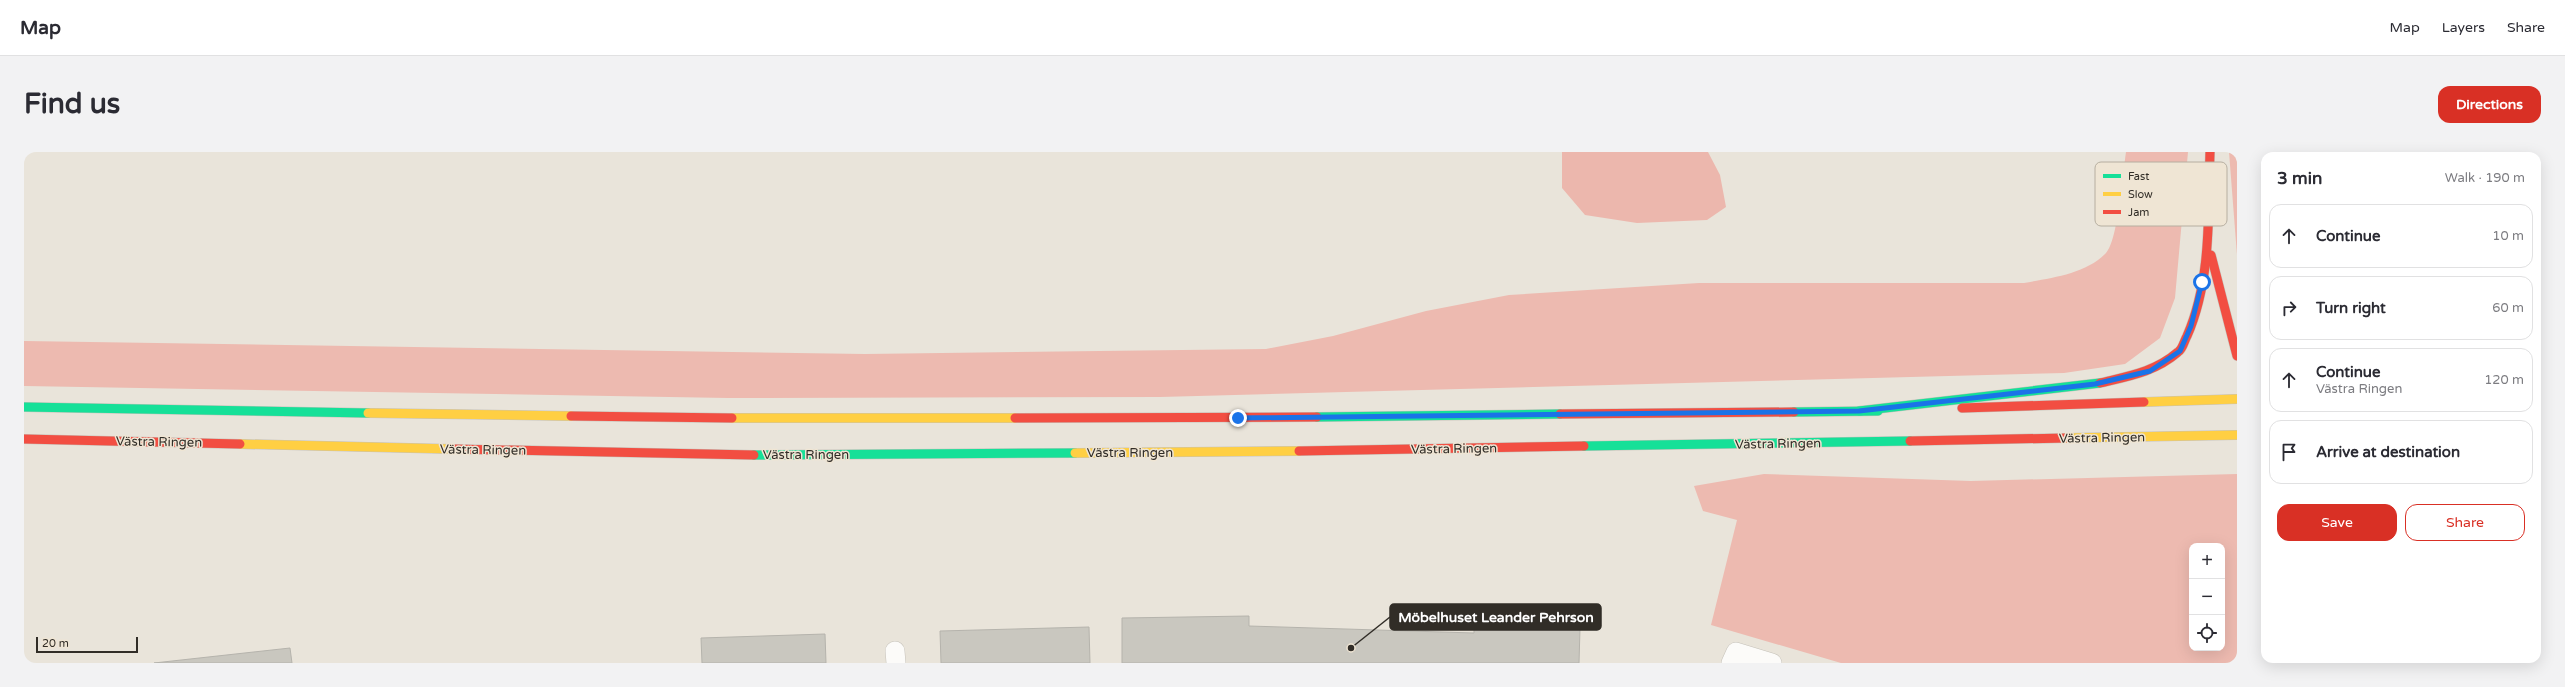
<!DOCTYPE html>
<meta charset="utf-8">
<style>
body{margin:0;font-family:"Varela Round",sans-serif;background:#f2f2f3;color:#2b2b33}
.controls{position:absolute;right:12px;bottom:12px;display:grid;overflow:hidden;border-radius:8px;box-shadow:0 4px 16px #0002}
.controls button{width:36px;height:36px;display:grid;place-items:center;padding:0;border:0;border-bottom:1px solid #e1e1e2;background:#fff;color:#2b2b33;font:20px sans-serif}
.scale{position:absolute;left:12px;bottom:10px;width:102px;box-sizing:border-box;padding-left:4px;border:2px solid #312d27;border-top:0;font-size:11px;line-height:14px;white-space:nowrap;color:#312d27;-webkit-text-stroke:3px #efe5d4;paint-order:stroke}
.stop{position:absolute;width:12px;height:12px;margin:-9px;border:3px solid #1a73e8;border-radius:50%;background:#fff}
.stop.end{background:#1a73e8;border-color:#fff;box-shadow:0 1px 4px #0008}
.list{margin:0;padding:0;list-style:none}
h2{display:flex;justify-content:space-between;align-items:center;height:52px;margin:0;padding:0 16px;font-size:17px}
h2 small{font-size:13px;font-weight:400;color:#7c7c81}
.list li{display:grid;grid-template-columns:26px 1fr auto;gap:12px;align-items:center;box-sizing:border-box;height:64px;margin:0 8px 8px;padding:0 8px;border:1px solid #e1e1e2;border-radius:12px}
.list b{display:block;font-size:15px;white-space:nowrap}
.list p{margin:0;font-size:13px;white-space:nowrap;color:#7c7c81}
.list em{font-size:13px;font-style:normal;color:#7c7c81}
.actions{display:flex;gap:8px;padding:12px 16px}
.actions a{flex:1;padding:9px 0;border:1px solid #d93025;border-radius:12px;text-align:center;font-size:14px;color:#d93025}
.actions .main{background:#d93025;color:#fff}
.icon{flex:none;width:22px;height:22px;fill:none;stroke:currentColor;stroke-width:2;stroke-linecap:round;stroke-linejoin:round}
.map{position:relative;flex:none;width:2213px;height:511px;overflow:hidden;border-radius:12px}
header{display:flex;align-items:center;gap:24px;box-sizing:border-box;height:56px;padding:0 20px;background:#fff;border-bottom:1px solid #e1e1e2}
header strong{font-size:19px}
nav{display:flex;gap:22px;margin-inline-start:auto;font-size:14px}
.intro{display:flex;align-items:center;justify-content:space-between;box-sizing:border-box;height:96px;padding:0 24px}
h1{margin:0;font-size:28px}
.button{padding:10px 18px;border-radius:12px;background:#d93025;color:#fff;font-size:14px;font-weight:700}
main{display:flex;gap:24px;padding:0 24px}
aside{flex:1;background:#fff;border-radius:12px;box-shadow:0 4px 16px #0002}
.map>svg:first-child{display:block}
.green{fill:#edbab0;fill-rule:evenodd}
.forest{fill:#ecb7ad}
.building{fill:#c9c7bf;stroke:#b5b3ac}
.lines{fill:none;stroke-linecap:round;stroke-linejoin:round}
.lane-casing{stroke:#c5c1b9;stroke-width:20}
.fast-casing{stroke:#c5c1b9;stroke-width:10}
.slow-casing{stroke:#c5c1b9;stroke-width:10}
.jam-casing{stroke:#c5c1b9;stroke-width:10}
.lane{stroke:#fcfbf9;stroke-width:19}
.fast{stroke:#16e098;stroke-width:9}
.slow{stroke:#ffcf43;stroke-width:9}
.jam{stroke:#f24e42;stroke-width:9}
.route{stroke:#1a73e8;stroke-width:5}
.labels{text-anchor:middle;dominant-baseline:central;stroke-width:3;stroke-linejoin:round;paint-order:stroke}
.street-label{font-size:13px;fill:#312d27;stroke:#efe5d4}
.key{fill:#efe5d4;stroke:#b6aea0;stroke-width:1}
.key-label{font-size:11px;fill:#312d27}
.leader{fill:none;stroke:#312d27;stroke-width:1.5}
.callout-dot{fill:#312d27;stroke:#efe5d4;stroke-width:1.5}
.callout{fill:#312d27;stroke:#312d27;stroke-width:1.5}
.callout-label{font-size:14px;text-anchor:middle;font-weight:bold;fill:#fff}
</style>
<header>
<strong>Map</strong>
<nav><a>Map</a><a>Layers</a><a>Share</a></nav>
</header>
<div class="intro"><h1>Find us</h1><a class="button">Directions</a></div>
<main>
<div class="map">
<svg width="2213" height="511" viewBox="0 0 2213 511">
<rect width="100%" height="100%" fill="#e9e4da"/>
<g class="green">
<path d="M2102,0H2164L2151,146L2136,186L2101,212L2040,221L1136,245L704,246L0,234V189L841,202L1242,197L1309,184L1402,159L1485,143L1675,131H2000C2027,126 2062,122 2082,101C2094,89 2099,20 2102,0Z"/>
<polygon points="2205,0 2213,0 2213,103"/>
<path d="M1740,322L1947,329L2213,322V511H1817L1687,473L1713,368L1679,359L1670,334ZM2168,394H2198V496H2168Z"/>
</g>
<polygon class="forest" points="1538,0 1684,0 1696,23 1702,55 1683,68 1613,71 1561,63 1538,36"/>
<g class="building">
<polygon points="1225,464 1225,474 1450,481 1450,473 1556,476 1555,511 1098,511 1098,466"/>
<polygon points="1065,475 1066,511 917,511 916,479"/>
<polygon points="801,482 802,511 678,511 677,486"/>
<polygon points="266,496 268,511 130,511"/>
</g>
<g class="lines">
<defs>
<g id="lane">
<polyline points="871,499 872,511"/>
<polyline points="1707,511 1712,500 1748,511"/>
</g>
<g id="fast">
<polyline points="0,255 344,261"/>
<polyline points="1835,259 2076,231"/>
<polyline points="1770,260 1854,259"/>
<polyline points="1293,265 1536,262"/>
<polyline points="1560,294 1886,289"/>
<polyline points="730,303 1051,301"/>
</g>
<g id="slow">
<polyline points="2120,250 2213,247"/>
<polyline points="344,261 547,264"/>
<polyline points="708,266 991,266"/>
<polyline points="2042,286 2213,283"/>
<polyline points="216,292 428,297"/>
<polyline points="1051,301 1275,299"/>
</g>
<g id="jam">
<polyline points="2187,103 2213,204"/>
<path d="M2076,231C2105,224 2131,220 2154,200C2159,197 2160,189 2163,184C2188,127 2184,60 2186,0"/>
<polyline points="1938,256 2120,250"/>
<polyline points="1536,262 1770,260"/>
<polyline points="547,264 708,266"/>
<polyline points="991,266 1293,265"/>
<polyline points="0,287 216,292"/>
<polyline points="1886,289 2042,286"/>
<polyline points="428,297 730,303"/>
<polyline points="1275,299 1560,294"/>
</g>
</defs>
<use href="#lane" class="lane-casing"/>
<use href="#fast" class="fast-casing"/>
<use href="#slow" class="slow-casing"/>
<use href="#jam" class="jam-casing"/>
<use href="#lane" class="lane"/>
<use href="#fast" class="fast"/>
<use href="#slow" class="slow"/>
<use href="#jam" class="jam"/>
</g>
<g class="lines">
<polyline class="route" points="1214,266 1835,259 2071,232 2126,219 2156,199 2167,174 2178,130"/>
</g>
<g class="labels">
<g class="street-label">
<text transform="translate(2078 286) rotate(-1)">Västra Ringen</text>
<text transform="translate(135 290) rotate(1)">Västra Ringen</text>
<text transform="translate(1754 292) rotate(-1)">Västra Ringen</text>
<text transform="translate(1430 297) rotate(-1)">Västra Ringen</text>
<text transform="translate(459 298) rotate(1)">Västra Ringen</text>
<text x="1106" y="301">Västra Ringen</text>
<text x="782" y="303">Västra Ringen</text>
</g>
</g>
<rect x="2071" y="10" width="132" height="64" rx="6" class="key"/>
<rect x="2079" y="22" width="18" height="4" fill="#16e098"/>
<rect x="2079" y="40" width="18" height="4" fill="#ffcf43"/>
<rect x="2079" y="58" width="18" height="4" fill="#f24e42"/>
<g class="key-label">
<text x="2104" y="28">Fast</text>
<text x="2104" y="46">Slow</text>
<text x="2104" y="64">Jam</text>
</g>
<path class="leader" d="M1327 496L1366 465"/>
<circle class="callout-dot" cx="1327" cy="496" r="4"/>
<rect class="callout" x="1366" y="452" width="211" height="26" rx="4"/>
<g class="callout-label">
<text x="1472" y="470">Möbelhuset Leander Pehrson</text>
</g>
</svg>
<div class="controls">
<button>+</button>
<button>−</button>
<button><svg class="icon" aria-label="locate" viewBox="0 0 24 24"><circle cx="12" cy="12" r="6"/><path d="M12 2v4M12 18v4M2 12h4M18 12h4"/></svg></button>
</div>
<div class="scale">20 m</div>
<div class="stop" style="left:2178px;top:130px"></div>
<div class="stop end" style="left:1214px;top:266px"></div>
</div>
<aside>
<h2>3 min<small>Walk · 190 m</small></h2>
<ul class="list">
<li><svg class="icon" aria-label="ahead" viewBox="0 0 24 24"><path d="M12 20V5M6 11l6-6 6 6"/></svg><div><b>Continue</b></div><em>10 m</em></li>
<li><svg class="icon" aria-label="right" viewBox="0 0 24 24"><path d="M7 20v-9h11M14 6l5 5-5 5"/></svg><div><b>Turn right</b></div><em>60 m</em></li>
<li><svg class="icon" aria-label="ahead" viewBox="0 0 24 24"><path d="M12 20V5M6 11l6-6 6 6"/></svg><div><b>Continue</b><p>Västra Ringen</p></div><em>120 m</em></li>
<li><svg class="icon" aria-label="arrive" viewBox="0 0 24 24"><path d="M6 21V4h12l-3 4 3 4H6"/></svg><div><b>Arrive at destination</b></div></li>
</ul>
<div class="actions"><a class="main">Save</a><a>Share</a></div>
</aside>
</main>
